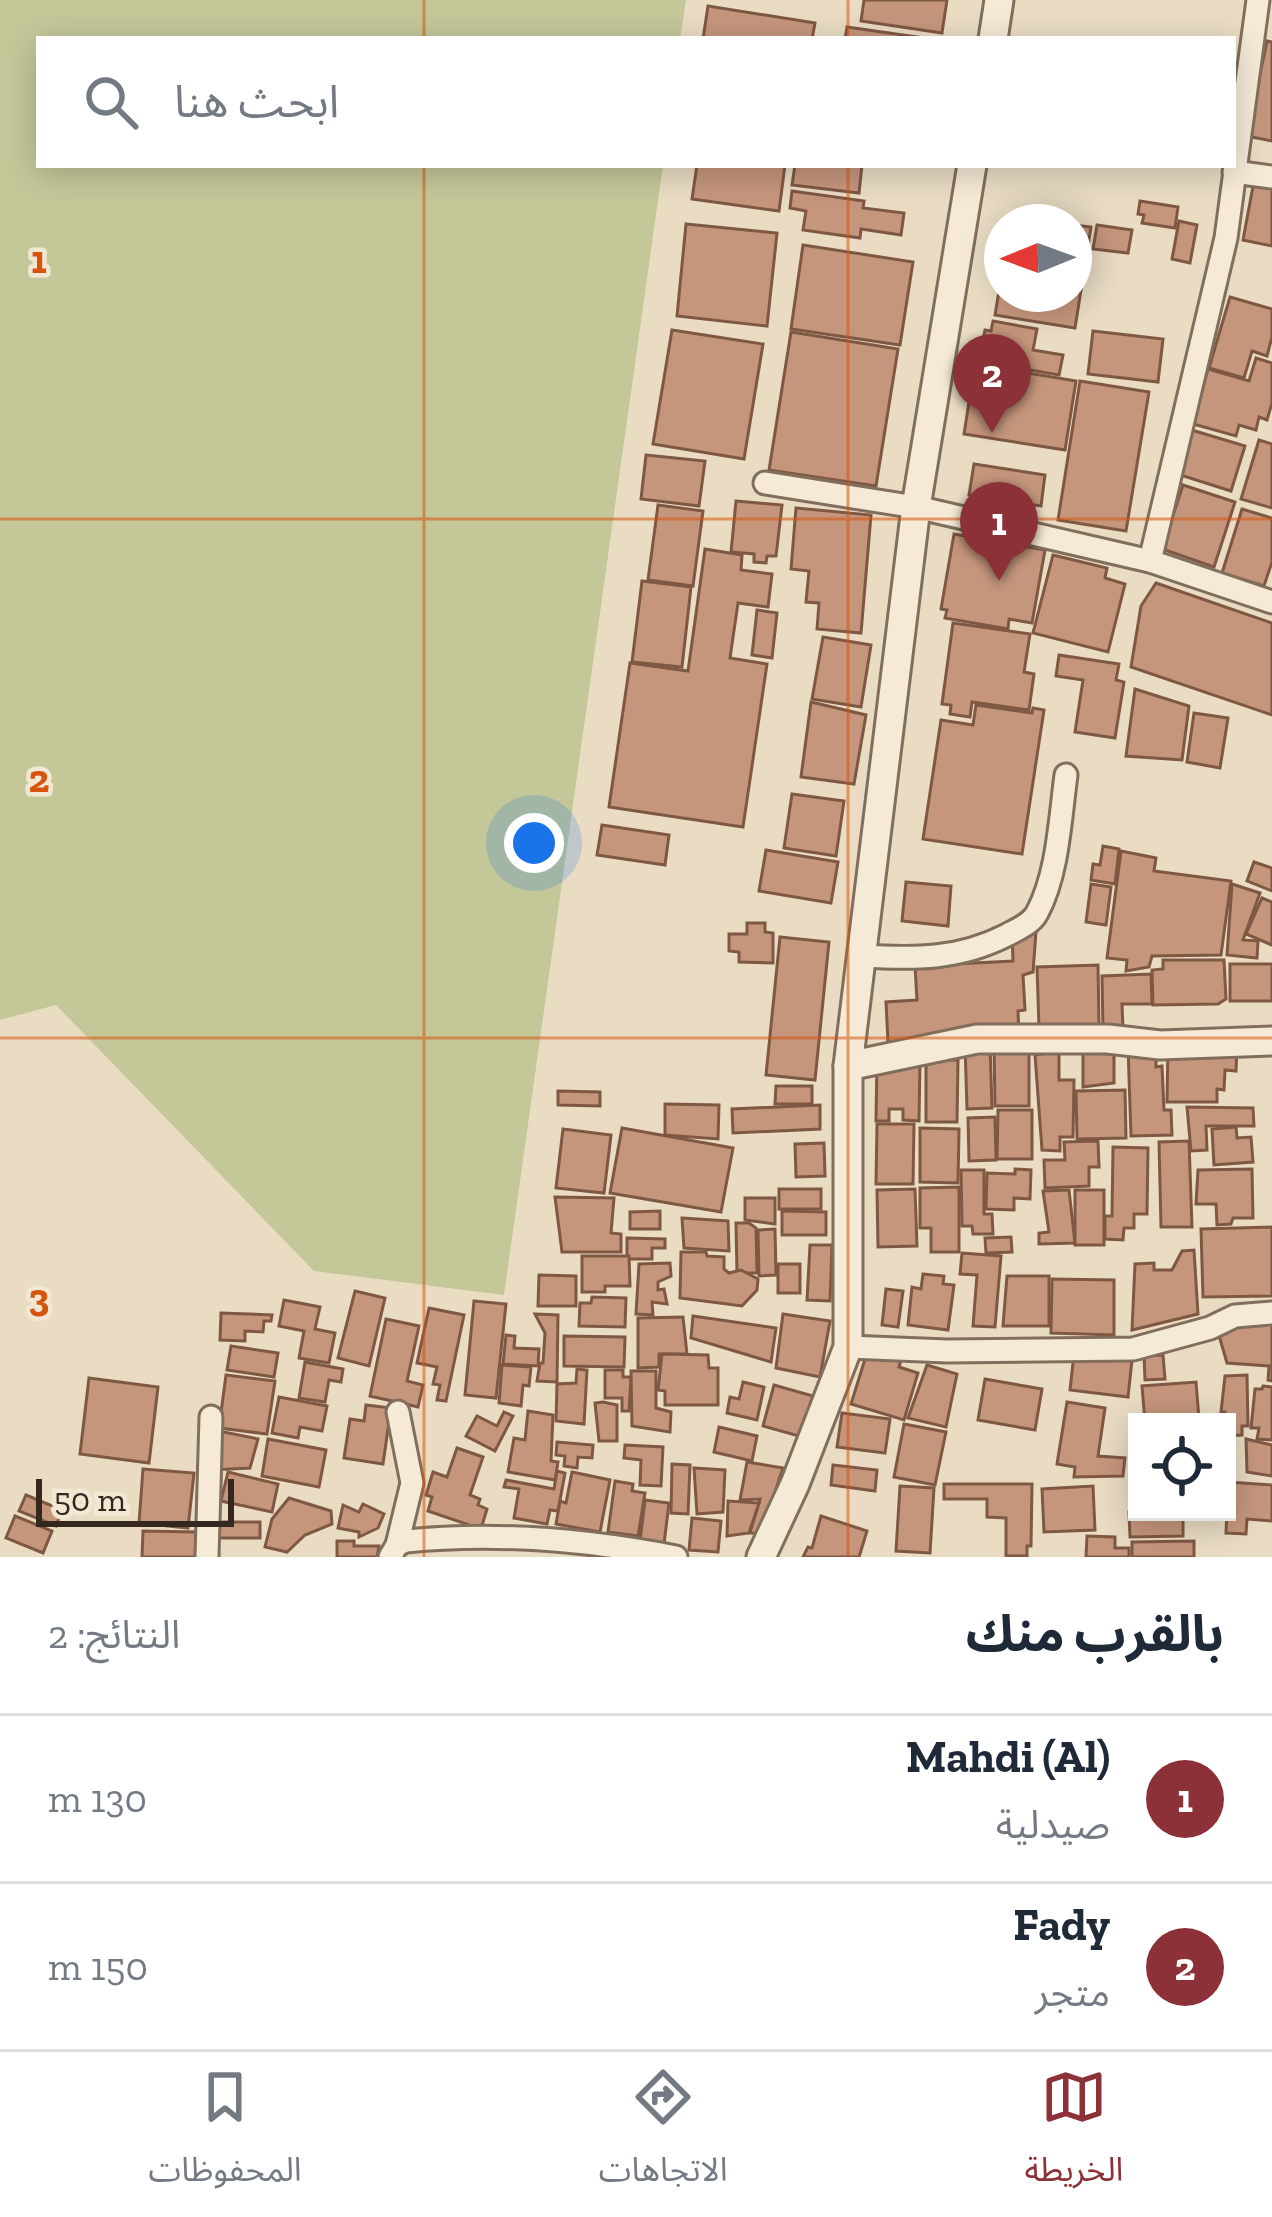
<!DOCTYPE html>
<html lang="ar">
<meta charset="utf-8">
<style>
body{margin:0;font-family:"Zilla Slab","Noto Sans Arabic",serif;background:#f2f2f3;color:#1f2937;direction:rtl}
.controls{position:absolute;right:36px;bottom:36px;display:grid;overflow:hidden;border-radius:0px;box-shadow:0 6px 30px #0003}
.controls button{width:108px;height:108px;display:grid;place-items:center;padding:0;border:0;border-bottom:3px solid #e0e1e3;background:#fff;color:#1f2937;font:60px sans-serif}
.compass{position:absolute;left:984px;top:204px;width:108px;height:108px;border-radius:50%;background:#fff;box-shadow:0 6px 30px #0003;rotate:269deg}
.scale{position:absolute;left:36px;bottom:30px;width:198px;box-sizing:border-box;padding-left:12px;border:6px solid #34271e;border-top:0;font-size:33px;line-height:42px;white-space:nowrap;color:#34271e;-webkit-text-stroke:9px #f2e7d2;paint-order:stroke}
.you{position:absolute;left:534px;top:843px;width:42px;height:42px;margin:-30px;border:9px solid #fff;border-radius:50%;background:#1a73e8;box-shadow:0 0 0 18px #1a73e833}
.badge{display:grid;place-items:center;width:78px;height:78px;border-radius:50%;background:#8c3137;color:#fff;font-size:39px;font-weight:700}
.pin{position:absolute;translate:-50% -99px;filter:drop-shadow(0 3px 6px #0008)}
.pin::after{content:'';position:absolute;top:63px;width:42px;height:36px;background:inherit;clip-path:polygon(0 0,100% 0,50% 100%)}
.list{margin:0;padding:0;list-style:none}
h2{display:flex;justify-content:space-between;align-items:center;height:156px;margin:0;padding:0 48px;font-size:51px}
h2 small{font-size:39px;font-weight:400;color:#747a83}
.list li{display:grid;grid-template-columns:78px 1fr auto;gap:36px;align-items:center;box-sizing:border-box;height:168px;padding:0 48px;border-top:3px solid #e0e1e3}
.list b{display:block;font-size:45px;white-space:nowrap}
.list p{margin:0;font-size:39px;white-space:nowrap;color:#747a83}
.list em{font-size:39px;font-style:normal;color:#747a83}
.icon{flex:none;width:66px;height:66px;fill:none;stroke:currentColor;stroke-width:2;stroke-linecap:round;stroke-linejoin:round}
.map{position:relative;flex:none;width:1272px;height:1557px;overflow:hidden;direction:ltr}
.search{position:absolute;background:#fff;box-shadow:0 6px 30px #0003;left:36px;right:36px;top:36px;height:132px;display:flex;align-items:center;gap:30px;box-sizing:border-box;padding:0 42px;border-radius:0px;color:#747a83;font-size:45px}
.sheet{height:492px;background:#fff}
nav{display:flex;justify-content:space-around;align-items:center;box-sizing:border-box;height:168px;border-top:3px solid #e0e1e3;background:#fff;font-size:33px;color:#747a83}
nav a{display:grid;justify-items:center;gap:6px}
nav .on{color:#8c3137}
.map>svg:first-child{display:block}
.green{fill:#c4c798}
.building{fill:#c5967c;stroke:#7f5844;stroke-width:3}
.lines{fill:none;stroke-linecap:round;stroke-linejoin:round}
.minor-casing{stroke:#826e5c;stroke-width:27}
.tertiary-casing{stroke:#826e5c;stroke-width:33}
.minor{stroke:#f5ead6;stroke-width:21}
.tertiary{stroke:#f5ead6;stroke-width:27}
.grid{fill:none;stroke:#d6540e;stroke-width:3;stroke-opacity:0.55}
.grid-label{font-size:39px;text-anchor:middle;font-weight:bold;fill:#d6540e;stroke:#f2e7d2;stroke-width:9;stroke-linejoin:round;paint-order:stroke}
</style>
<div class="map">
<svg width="1272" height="1557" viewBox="0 0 1272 1557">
<rect width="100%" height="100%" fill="#eadcc3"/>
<polygon class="green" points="0,0 686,0 680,39 39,39 39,165 663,165 504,1295 314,1271 56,1005 0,1020"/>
<g class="building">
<polygon points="864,0 947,0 942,33 861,21"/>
<polygon points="708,6 815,23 812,39 703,39"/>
<polygon points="847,27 931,39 845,39"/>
<polygon points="1267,41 1272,42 1272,141 1247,136"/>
<polygon points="697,165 785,165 779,211 692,199"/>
<polygon points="795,165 862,165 859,193 792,185"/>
<polygon points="1254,181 1272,185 1272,246 1243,240"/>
<polygon points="792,191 864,201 863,208 904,213 901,235 861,229 860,238 803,230 806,211 790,208"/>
<polygon points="1140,201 1178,207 1175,228 1142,223 1144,215 1138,214"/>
<polygon points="1179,221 1197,225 1190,263 1172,259"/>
<polygon points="686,224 777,233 767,326 677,316"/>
<polygon points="1074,225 1091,227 1075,328 995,315 1002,273 1002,294 1074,294"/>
<polygon points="1097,225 1132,230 1128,253 1093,249"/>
<polygon points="803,245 913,262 900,345 791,329"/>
<polygon points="1230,297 1272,309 1272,337 1267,356 1252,351 1244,378 1209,368"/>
<polygon points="993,321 1037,329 1033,350 1063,355 1059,375 979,361 985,330 991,331"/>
<polygon points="672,330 763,344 744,459 653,444"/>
<polygon points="1093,331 1163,339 1158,382 1088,374"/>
<polygon points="791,332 898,349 876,486 769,470"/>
<polygon points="1256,358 1272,363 1272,403 1267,420 1259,417 1256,430 1239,425 1236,436 1193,424 1208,369 1249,381"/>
<polygon points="975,364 1076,381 1065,450 964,434"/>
<polygon points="1080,381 1149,392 1126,531 1058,520"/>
<polygon points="1185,428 1245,446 1231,491 1171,472"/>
<polygon points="1259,440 1272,444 1272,508 1241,499"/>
<polygon points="646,455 705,461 699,506 641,499"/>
<polygon points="974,464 1045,475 1041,506 969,495"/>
<polygon points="1183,485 1235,502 1214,567 1162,549"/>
<polygon points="736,501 782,505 776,556 767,556 766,563 754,562 754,554 731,552"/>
<polygon points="658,505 703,511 693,586 648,580"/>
<polygon points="796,508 871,515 861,633 817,629 819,603 806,602 809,571 791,569"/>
<polygon points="1242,509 1272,518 1272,562 1264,586 1222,573"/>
<polygon points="954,534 1045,550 1032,623 1009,619 1008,629 945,618 947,610 941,609"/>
<polygon points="705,549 742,555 741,570 772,574 768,607 738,603 730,658 767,664 743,827 609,807 630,663 688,671"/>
<polygon points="1053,555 1107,568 1105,578 1125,584 1108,652 1033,633"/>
<polygon points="642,581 691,587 682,667 632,662"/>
<polygon points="1156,583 1272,623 1272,715 1131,667 1141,606"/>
<polygon points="757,610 777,613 772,658 752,655"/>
<polygon points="953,623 1030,634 1024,672 1034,674 1029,710 972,702 970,717 950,714 951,705 942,704"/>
<polygon points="823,637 871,645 861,707 812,699"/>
<polygon points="1059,655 1119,664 1116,680 1124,682 1115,738 1075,732 1083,680 1056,676"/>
<polygon points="1135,689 1189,706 1182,760 1126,756"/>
<polygon points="811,702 866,715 854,784 801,777"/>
<polygon points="976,705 1032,713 1033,708 1044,710 1022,854 923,839 941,720 973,725"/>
<polygon points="1194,713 1228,718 1220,768 1187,762"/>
<polygon points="792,794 844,801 836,856 784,848"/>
<polygon points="602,825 669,835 665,865 597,855"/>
<polygon points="1103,846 1119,849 1115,884 1091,880 1093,864 1100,865"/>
<polygon points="766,850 838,862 831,903 759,891"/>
<polygon points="1121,851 1156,858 1154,871 1231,881 1221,955 1152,956 1149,967 1126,971 1127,960 1107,958"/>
<polygon points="1254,862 1272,868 1272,891 1247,881"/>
<polygon points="906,882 951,886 948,926 902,921"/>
<polygon points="1091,884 1111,887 1106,925 1086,922"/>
<polygon points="1232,884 1260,893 1243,940 1258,941 1257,958 1227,955"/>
<polygon points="1262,898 1272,902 1272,945 1246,934"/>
<polygon points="747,923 765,923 765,932 773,933 773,963 739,962 739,952 729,951 729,934 747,934"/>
<polygon points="1036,932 1033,972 1023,975 1025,1010 1018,1011 1019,1035 888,1042 886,1002 917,1000 915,966 1013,961 1012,933"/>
<polygon points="780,937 829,942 815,1080 766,1075"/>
<polygon points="1163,960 1224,960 1226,999 1218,1004 1153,1005 1152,970 1163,969"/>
<rect x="1230" y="964" width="42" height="37"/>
<polygon points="1098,965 1099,1026 1039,1028 1037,967"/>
<polygon points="1151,974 1152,1004 1122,1004 1123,1029 1103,1030 1102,976"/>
<polygon points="965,1045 990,1045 992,1108 967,1109"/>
<polygon points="1156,1045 1156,1067 1162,1066 1164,1110 1171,1110 1172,1135 1131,1136 1128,1047"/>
<polygon points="994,1046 1029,1046 1029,1106 995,1106"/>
<polygon points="1168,1046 1237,1047 1236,1071 1225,1070 1224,1090 1217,1089 1217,1102 1167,1102"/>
<polygon points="1059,1051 1059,1080 1074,1080 1073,1137 1060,1137 1060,1151 1042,1150 1035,1055"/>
<polygon points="1083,1053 1114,1054 1114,1083 1083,1087"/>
<polygon points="926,1060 958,1060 957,1122 926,1122"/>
<polygon points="877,1061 920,1061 919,1121 903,1120 903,1109 889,1109 889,1121 876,1121"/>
<polygon points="776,1086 812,1086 812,1104 775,1104"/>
<polygon points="1125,1090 1126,1138 1077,1139 1076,1091"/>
<polygon points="558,1091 600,1092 600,1106 558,1105"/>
<polygon points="665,1104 719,1105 718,1139 665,1135"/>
<polygon points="820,1105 820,1129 733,1133 732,1109"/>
<polygon points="1187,1107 1253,1108 1254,1126 1206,1126 1207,1150 1191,1151"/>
<polygon points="998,1110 1032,1110 1032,1159 997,1159"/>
<polygon points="995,1117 996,1160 969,1161 968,1118"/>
<polygon points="877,1124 914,1124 913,1184 876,1184"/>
<polygon points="1236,1127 1237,1138 1251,1137 1253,1162 1214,1165 1212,1129"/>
<polygon points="622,1128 733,1148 721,1212 610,1193"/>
<polygon points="920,1128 959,1129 958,1183 920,1182"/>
<polygon points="563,1129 611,1135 604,1193 556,1188"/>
<polygon points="1098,1141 1099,1167 1089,1167 1089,1186 1045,1188 1044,1160 1065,1160 1064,1142"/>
<polygon points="1189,1141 1192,1227 1161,1227 1159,1142"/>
<polygon points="824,1143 825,1176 796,1177 795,1144"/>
<polygon points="1113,1147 1148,1148 1147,1214 1134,1214 1134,1228 1124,1228 1123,1240 1105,1239 1105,1216 1112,1216"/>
<polygon points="1015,1169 1031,1170 1030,1199 1014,1198 1014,1210 986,1209 987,1173 1015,1174"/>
<polygon points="1252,1169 1253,1218 1233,1218 1231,1224 1217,1225 1216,1204 1196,1204 1198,1170"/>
<polygon points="961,1170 984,1170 984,1214 992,1214 993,1234 973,1234 972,1226 962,1226"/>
<polygon points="959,1187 959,1252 931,1252 931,1228 920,1228 920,1188"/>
<rect x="779" y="1189" width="42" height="20"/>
<polygon points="915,1189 917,1246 878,1247 877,1190"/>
<polygon points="1069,1190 1075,1243 1039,1244 1039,1233 1049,1232 1043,1191"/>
<rect x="1075" y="1190" width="29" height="55"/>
<polygon points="555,1197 614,1198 611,1233 621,1234 621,1252 562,1252"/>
<polygon points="745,1198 775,1198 775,1224 745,1220"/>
<polygon points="660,1211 660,1229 630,1229 630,1212"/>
<polygon points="782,1211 826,1212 826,1235 782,1235"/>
<polygon points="682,1218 728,1221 729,1251 684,1248"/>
<polygon points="736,1223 749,1223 756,1228 757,1273 737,1273"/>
<polygon points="1272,1227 1272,1296 1203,1297 1201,1229"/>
<polygon points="775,1229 776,1275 759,1276 758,1230"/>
<polygon points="1011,1237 1012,1252 986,1253 985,1238"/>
<polygon points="627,1238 665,1239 665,1248 652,1248 652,1259 627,1259"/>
<polygon points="810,1245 832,1245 830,1301 807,1300"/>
<polygon points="1194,1250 1198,1314 1132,1330 1135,1264 1154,1263 1154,1270 1172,1270 1182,1251"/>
<polygon points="681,1252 706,1252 707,1256 724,1257 724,1269 729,1273 741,1270 758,1279 757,1290 742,1306 680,1298"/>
<polygon points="962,1253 1001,1256 995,1327 973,1326 977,1275 960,1274"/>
<polygon points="582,1256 629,1256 630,1286 605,1286 605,1292 582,1292"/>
<polygon points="670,1263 671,1276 658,1282 658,1290 664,1289 667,1304 652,1302 653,1315 636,1314 639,1264"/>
<rect x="778" y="1264" width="22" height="29"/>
<polygon points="923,1274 944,1276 943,1284 954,1285 948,1330 908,1325 912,1287 921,1289"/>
<polygon points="539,1275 576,1276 576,1306 538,1306"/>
<polygon points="1007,1276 1049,1276 1049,1326 1003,1326"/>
<polygon points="1052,1279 1114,1280 1114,1335 1051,1333"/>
<polygon points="886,1289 903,1291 898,1327 882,1325"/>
<polygon points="355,1291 385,1298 369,1366 338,1358"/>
<polygon points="592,1297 626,1298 625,1327 579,1326 580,1303 591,1303"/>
<polygon points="284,1300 320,1307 315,1329 335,1333 329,1363 299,1358 304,1331 279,1326"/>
<polygon points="474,1301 506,1304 496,1398 465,1395"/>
<polygon points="429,1308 464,1315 446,1401 437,1400 440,1385 433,1384 437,1367 417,1363"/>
<polygon points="221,1313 272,1315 271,1321 264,1321 263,1332 245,1331 245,1341 220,1340"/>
<polygon points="535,1314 558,1315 557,1382 537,1381 540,1363 543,1363 545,1333"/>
<polygon points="783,1314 830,1321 820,1377 776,1368"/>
<polygon points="693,1316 776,1328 771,1362 691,1338"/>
<polygon points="683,1317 687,1354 659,1354 659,1367 638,1368 638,1318"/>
<polygon points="386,1319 419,1326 407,1381 423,1385 418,1407 370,1396"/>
<polygon points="1250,1322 1272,1322 1272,1381 1268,1380 1269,1366 1227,1363 1218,1332"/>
<polygon points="506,1335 515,1336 514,1348 539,1349 538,1366 503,1364"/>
<polygon points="564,1336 625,1337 624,1367 564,1366"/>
<polygon points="231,1346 278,1353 274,1377 227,1370"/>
<polygon points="662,1354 708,1355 709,1368 718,1368 718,1405 665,1405 665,1391 658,1390"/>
<polygon points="1074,1354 1132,1360 1128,1397 1070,1390"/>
<polygon points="1163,1355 1165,1379 1145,1380 1144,1356"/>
<polygon points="865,1359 901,1360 899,1367 918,1373 904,1420 851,1404"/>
<polygon points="305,1362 343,1369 341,1382 329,1380 325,1402 299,1398"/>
<polygon points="502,1365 531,1367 529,1386 523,1385 521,1406 499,1403"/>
<polygon points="927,1365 957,1374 946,1427 908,1418"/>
<polygon points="577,1369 587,1370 584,1424 556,1421 557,1384 576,1383"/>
<polygon points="605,1370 623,1370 623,1377 631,1377 629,1411 622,1411 622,1398 605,1398"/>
<polygon points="631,1371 656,1371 656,1408 671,1412 670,1432 632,1426"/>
<polygon points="226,1375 275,1381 267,1434 219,1428"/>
<polygon points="1247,1375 1248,1426 1242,1426 1242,1435 1227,1436 1225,1412 1221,1412 1225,1376"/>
<polygon points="89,1378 158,1387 149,1463 80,1454"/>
<polygon points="985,1379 1042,1389 1035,1430 978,1420"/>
<polygon points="743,1382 764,1387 757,1420 727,1413 730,1397 739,1399"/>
<polygon points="1196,1382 1199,1419 1145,1422 1142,1386"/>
<polygon points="774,1385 813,1396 802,1437 763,1426"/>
<polygon points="1263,1386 1272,1387 1272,1440 1257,1439 1259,1428 1251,1428 1255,1389 1262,1389"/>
<polygon points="279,1397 327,1406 322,1431 300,1427 298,1438 272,1433"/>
<polygon points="603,1402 617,1405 617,1441 599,1441 595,1403"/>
<polygon points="1067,1402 1105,1408 1098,1456 1125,1458 1123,1476 1074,1477 1075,1467 1057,1464"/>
<polygon points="366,1405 391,1408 383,1464 344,1458 350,1419 364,1421"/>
<polygon points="528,1411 553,1415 551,1461 558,1462 555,1480 508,1472 514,1438 525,1440"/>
<polygon points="504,1412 513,1416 495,1451 466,1436 477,1416 497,1426"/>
<polygon points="842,1413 890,1419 885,1453 837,1447"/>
<polygon points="904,1424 946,1432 935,1485 894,1477"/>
<polygon points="719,1427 757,1436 752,1461 714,1452"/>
<polygon points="219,1431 258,1439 250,1468 212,1470"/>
<polygon points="268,1439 326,1450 319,1487 262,1476"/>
<polygon points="1246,1439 1272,1445 1272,1476 1247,1472"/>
<polygon points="557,1442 593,1445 592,1458 578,1457 577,1468 564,1466 565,1456 556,1455"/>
<polygon points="625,1445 663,1447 661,1486 640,1485 641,1460 624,1458"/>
<polygon points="457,1448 483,1457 470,1495 480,1499 478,1505 487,1509 481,1529 428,1511 432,1497 426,1495 433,1472 447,1477"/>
<polygon points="747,1462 783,1468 761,1534 750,1533 760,1499 740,1500"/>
<polygon points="672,1464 690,1465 688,1514 671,1513"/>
<polygon points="833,1465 877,1470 875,1491 831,1485"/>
<polygon points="694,1468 725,1470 723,1512 697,1514"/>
<polygon points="143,1469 194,1473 188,1528 139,1523"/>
<polygon points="557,1471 565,1473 558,1511 550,1510 547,1524 514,1518 519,1489 504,1487 506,1480 554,1489"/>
<polygon points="228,1472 278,1484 272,1512 221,1501"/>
<polygon points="572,1472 610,1480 600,1532 556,1524 560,1501 566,1503"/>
<polygon points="615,1481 633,1484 632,1491 645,1493 638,1536 608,1532"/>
<polygon points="1228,1482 1272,1485 1272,1521 1247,1519 1246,1534 1226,1533"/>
<polygon points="944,1484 1032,1484 1031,1546 1027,1546 1027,1556 1006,1556 1006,1518 987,1517 987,1499 944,1499"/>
<polygon points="900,1486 934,1488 930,1553 896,1551"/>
<polygon points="1093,1486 1095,1530 1044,1532 1042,1489"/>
<polygon points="26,1495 62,1510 56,1526 19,1511"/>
<polygon points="289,1498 331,1511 332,1524 305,1535 287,1552 265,1547 272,1519"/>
<polygon points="645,1500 669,1503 664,1544 640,1541"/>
<polygon points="728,1501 759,1503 749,1533 727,1536"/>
<polygon points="363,1504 384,1514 378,1528 359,1537 359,1532 338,1528 343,1505 359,1512"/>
<polygon points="1129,1512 1183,1512 1183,1536 1130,1537"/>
<polygon points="15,1516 52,1531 43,1553 6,1538"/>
<polygon points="821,1516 867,1531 859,1557 803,1557 808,1547 812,1548"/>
<polygon points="692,1518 721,1521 718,1552 689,1550"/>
<polygon points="214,1522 260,1522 260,1538 215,1538"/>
<polygon points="143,1531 196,1532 195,1557 142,1557"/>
<polygon points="1087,1536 1115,1537 1115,1548 1129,1548 1129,1557 1086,1557"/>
<polygon points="337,1541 354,1541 354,1546 379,1546 377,1557 337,1557"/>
<polygon points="1194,1541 1194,1557 1132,1557 1132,1542"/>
</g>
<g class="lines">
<defs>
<g id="minor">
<polyline points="1234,172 1272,177"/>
<polyline points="765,483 916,507 1150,561 1272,602"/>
<polyline points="1150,561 1226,238 1258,0"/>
<path d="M861,956C914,959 958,960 1007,935C1018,929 1031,924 1037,913C1058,874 1060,819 1066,775"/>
<polyline points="848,1347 947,1351 1133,1349 1210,1328 1235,1316 1272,1313"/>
<polyline points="397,1545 412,1483 398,1412"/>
<polyline points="207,1557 211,1417"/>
<path d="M390,1557L397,1545L406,1541C495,1532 588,1540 676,1557"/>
</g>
<g id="tertiary">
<polyline points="993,39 999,0"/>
<polyline points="848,1066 977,1039 1108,1039 1160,1045 1272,1041"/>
<polyline points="761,1557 795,1484 848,1347 848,1066 916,507 972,165"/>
</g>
</defs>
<use href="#minor" class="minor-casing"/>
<use href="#tertiary" class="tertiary-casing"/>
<use href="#minor" class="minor"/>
<use href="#tertiary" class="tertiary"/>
</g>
<path class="grid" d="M424,0V39M848,0V39M424,165V1557M848,165V1557M0,519H1272M0,1038H1272"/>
<g class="grid-label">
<text x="39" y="273">1</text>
<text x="39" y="792">2</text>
<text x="39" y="1311">3</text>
</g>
</svg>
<div class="controls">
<button><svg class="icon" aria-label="locate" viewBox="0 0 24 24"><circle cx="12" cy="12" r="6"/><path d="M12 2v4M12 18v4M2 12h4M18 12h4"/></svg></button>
</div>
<svg class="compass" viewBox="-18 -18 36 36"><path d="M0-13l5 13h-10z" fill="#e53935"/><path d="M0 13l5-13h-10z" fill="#747a83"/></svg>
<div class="scale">50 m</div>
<div class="you"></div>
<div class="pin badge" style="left:999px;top:581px">1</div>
<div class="pin badge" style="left:992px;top:433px">2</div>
<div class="search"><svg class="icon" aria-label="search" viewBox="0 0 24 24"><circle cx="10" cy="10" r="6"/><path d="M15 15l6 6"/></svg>ابحث هنا</div>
</div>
<section class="sheet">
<h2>بالقرب منك<small>النتائج: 2</small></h2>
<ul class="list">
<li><span class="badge">1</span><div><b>Mahdi (Al)</b><p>صيدلية</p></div><em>130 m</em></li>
<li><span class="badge">2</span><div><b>Fady</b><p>متجر</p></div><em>150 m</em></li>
</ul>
</section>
<nav>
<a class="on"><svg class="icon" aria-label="map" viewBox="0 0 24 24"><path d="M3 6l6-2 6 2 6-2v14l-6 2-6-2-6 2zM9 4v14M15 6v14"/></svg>الخريطة</a>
<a><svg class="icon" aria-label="directions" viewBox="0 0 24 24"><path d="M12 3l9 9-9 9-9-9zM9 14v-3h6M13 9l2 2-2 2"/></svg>الاتجاهات</a>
<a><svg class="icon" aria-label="saved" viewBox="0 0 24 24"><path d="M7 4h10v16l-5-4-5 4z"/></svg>المحفوظات</a>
</nav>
